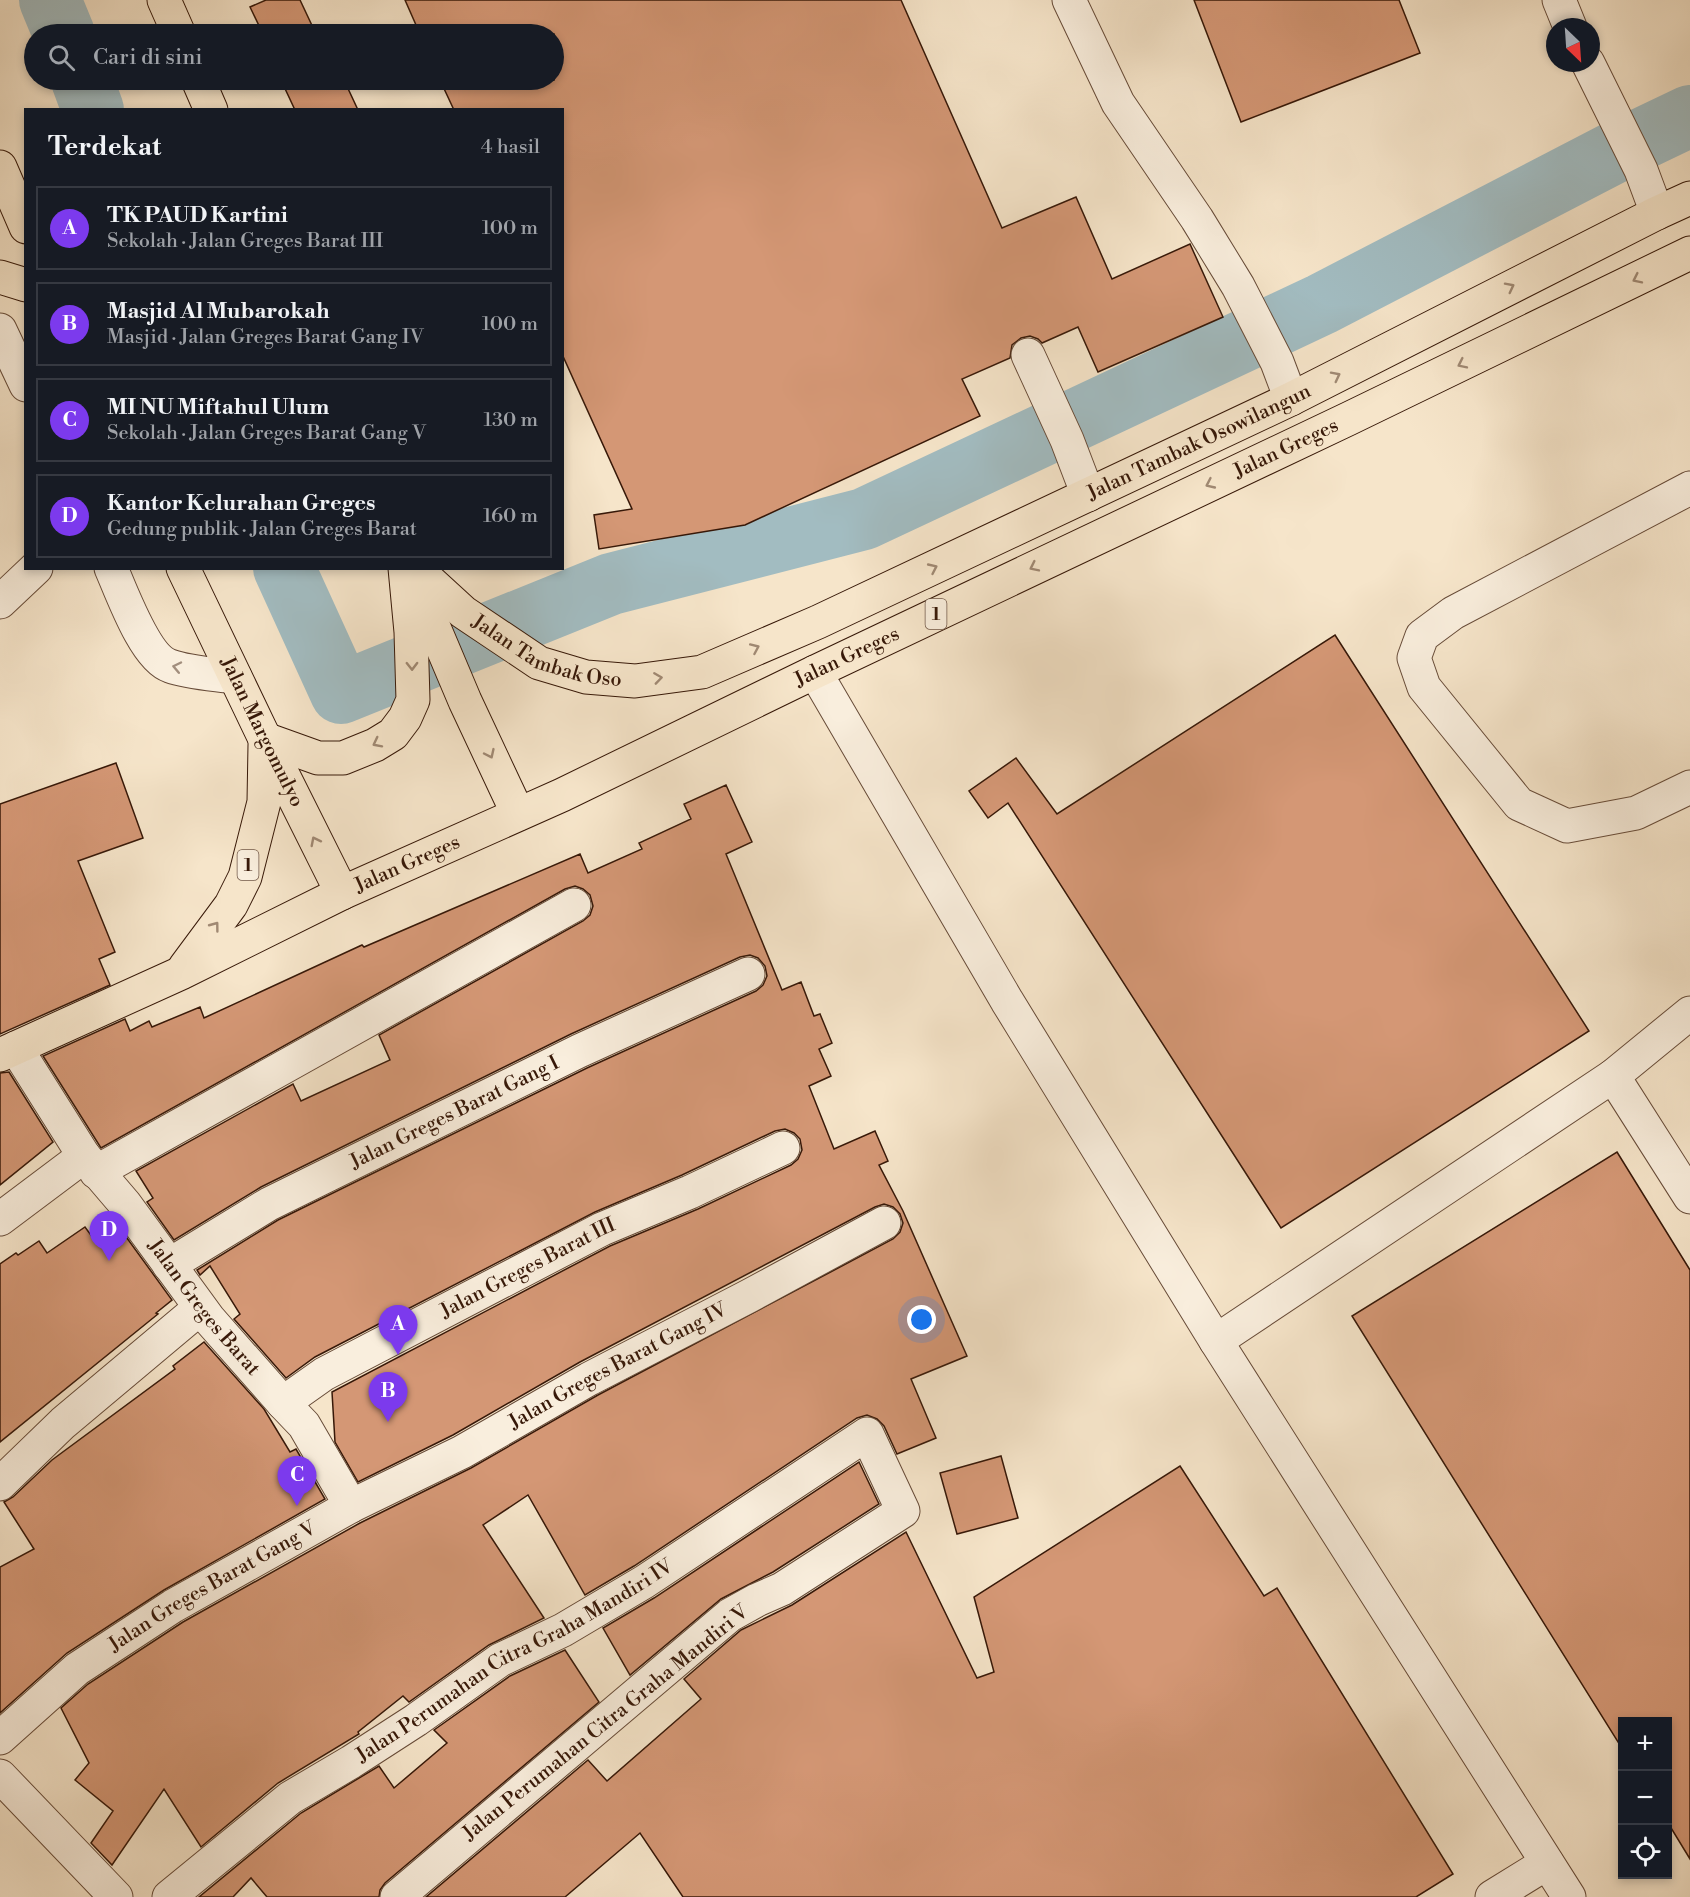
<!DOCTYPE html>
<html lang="id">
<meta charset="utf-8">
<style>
body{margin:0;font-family:"Libre Bodoni",serif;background:#20242c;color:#f1f3f6}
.controls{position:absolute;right:18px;bottom:18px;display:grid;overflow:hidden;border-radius:0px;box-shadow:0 3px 9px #0003}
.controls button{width:54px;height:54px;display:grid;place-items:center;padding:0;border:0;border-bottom:2px solid #363941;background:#171b24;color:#f1f3f6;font:30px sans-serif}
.compass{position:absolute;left:1546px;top:18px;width:54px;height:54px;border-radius:50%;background:#171b24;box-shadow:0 3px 9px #0003;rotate:155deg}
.you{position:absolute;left:922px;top:1320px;width:21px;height:21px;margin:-15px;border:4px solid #fff;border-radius:50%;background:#1a73e8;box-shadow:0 0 0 9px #1a73e833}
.badge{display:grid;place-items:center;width:39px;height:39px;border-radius:50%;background:#7c3aed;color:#fff;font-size:20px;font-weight:700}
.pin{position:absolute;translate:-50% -50px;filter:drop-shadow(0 2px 3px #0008)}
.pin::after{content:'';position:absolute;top:32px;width:21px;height:18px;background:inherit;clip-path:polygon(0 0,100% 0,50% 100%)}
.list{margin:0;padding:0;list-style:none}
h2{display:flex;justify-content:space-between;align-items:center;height:78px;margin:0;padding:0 24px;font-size:26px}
h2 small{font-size:20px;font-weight:400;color:#9ea1a6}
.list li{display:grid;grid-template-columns:39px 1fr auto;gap:18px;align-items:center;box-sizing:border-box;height:84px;margin:0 12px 12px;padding:0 12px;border:2px solid #363941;border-radius:0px}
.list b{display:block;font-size:22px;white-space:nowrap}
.list p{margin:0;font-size:20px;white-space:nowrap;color:#9ea1a6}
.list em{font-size:20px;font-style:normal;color:#9ea1a6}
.icon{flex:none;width:33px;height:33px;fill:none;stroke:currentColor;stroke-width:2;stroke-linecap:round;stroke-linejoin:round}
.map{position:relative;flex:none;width:1690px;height:1897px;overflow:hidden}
.search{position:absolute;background:#171b24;box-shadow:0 3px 9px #0003;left:24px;top:24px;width:540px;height:66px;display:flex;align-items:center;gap:15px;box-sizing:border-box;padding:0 21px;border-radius:33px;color:#9ea1a6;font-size:22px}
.panel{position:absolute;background:#171b24;box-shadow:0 3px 9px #0003;left:24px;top:108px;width:540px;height:462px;border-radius:0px}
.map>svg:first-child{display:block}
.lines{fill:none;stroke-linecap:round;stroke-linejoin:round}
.river{stroke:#a2bcc1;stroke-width:62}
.building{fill:#d49775;stroke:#371808;stroke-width:1.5}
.minor-casing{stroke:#674b38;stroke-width:35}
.highway-casing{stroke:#371808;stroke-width:35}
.minor{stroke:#f9eedd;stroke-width:33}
.highway{stroke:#f6e5ca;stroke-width:33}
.oneway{stroke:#a08973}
.oneway2{stroke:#a28e7d}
.labels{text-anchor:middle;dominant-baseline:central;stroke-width:4.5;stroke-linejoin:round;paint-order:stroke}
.shield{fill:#f9eedd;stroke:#715848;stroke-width:1.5}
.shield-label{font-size:18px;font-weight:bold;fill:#371808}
.street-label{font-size:20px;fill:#371808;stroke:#f9eedd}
</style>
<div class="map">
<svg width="1690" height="1897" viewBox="0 0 1690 1897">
<rect width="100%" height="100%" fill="#f6e5ca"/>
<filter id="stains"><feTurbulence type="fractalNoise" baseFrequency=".00333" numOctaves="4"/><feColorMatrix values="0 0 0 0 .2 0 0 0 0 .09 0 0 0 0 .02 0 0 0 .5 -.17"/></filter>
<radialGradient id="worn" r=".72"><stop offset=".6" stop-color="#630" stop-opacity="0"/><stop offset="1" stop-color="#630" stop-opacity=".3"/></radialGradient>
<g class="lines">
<g class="river">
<polyline points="50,0 64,34"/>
<polyline points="82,80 93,110"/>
<polyline points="284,568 341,693 611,584 864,519 1322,304 1625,147 1690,116"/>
</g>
</g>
<g class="building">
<polygon points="266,0 300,0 316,34 263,34 250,7"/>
<polygon points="405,0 901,0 1002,228 1076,197 1112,279 1190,244 1223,317 1098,372 1078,327 1042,343 1038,339 1030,336 1021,338 1012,345 1010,358 962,379 980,416 745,525 599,549 594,515 632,509 562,354 562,110 454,110 440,80 554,80 554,34 420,34"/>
<polygon points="1194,0 1399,0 1420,53 1241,122"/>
<polygon points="281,80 344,80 358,110 295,110"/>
<polygon points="1335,635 1589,1031 1281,1228 1008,803 988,818 969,791 1016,758 1057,814"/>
<polygon points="116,763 143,838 78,861 115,952 99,959 110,985 0,1034 0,804"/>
<polygon points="726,785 752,842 726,854 782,990 801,982 814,1016 820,1014 832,1043 819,1049 831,1076 809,1086 834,1149 875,1131 888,1161 879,1165 903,1211 967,1356 911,1379 936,1438 897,1454 884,1426 877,1419 867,1415 857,1418 634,1566 585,1595 528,1495 483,1525 544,1618 489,1645 409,1702 403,1696 358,1732 359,1734 278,1783 201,1847 164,1789 112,1865 91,1843 113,1811 75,1780 89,1763 61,1708 88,1684 183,1622 360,1523 471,1468 598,1395 893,1239 900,1232 903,1223 900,1214 893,1207 884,1204 875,1207 580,1362 453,1435 358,1482 335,1442 332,1392 610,1246 698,1209 791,1165 798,1159 802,1150 800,1139 794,1133 785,1129 775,1131 682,1175 595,1212 315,1357 286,1378 234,1319 240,1314 210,1266 200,1275 197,1270 278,1220 587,1068 756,991 763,985 767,976 765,966 758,958 750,955 740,957 571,1034 261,1187 174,1240 147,1202 153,1198 136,1171 293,1084 301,1101 390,1060 379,1035 583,921 590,915 593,906 590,895 583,889 575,886 565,889 101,1148 43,1056 125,1019 130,1031 149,1021 152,1027 200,1007 204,1018 362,945 364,947 580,854 588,873 642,849 639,843 691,819 684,804"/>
<polygon points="9,1072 53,1142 0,1185 0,1073"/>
<polygon points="1617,1152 1690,1270 1690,1859 1668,1823 1668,1722 1623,1722 1623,1750 1352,1316"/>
<polygon points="116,1223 172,1300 156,1313 158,1314 0,1442 0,1264 16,1253 18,1255 39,1241 47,1253 85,1227 93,1238"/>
<polygon points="204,1342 264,1409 290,1452 296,1449 325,1499 164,1590 67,1653 0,1713 0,1567 34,1549 4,1502 13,1497 52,1460 175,1369 173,1366"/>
<polygon points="1001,1456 1018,1518 957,1534 940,1473"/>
<polygon points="859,1462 879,1504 773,1572 721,1599 630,1675 603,1628 654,1598"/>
<polygon points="1180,1466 1264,1596 1277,1588 1453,1874 1416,1897 683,1897 640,1833 565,1897 426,1897 588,1760 607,1781 701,1699 684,1679 741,1630 792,1605 906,1532 977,1678 994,1672 974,1597"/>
<polygon points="565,1650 599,1702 385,1883 380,1890 379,1897 267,1897 251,1878 233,1897 199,1897 301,1813 379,1766 394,1788 447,1743 434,1730 510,1676"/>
</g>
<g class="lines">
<defs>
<g id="minor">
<polyline points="1069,0 1118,103 1197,219 1238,286 1277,362 1291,399"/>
<polyline points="1559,0 1570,27"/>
<polyline points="1588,63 1641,170 1657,213"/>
<polyline points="0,330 26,385"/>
<polyline points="1028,355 1067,440 1088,495"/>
<polyline points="1690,488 1453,613 1422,636 1414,658 1424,687 1519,804 1567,826 1636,813 1690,787"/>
<path d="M111,568C122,593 145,658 170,666C189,673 215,674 235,677"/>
<polyline points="0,602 36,568"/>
<polyline points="815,672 1007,1001 1216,1341 1569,1897"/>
<path id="s1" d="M16,1048L84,1156L125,1204L209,1319L283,1403L304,1425L351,1506"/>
<polyline points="1613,1076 1690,1197"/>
<polyline points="96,1172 574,905"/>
<polyline points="0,1219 84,1156"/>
<path id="s2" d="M169,1265L269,1204L579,1051L748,974"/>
<polyline points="1216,1341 1613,1076 1690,1013"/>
<path id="s3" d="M283,1403L324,1374L602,1229L690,1192L783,1148"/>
<polyline points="0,1484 63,1423 200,1308"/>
<path id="s4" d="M0,1738L77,1669L173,1606L351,1506L462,1452L589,1379L749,1296L884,1223"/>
<polyline points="0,1776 116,1897"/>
<path id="s5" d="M169,1897L290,1798L351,1762L416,1720L500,1660L563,1630L644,1582L867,1434L903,1511L782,1589L757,1600L730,1615L397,1897"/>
<polyline points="1492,1897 1547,1863"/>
</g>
<g id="highway">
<polyline points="164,0 179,34"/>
<polyline points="198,80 211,110"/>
<polyline points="0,167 26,227"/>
<polyline points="0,277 26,285"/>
<path id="s6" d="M183,568L265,739L342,893"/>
<path id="s7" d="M415,568L463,612L539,663L586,677L635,681L702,672L818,622L1291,399L1657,213L1690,198"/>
<polyline points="416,585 465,701 518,814"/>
<polyline points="265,739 318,758 343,758 375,745 393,734 405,718 413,700 411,632 405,568"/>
<polyline points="185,967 231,905 245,877 264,802 265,745"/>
<path id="s8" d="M0,1055L181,973L342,893L562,795L815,672L1348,419L1690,253"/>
</g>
</defs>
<use href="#minor" class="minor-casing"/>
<use href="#highway" class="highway-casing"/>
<use href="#minor" class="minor"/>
<use href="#highway" class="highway"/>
</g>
<defs><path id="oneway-chevron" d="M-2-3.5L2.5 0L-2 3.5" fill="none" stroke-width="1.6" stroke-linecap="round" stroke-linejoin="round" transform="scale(1.5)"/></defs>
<g class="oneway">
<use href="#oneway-chevron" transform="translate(1637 279) rotate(154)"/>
<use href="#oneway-chevron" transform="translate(1510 287) rotate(-27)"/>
<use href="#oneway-chevron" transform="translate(1462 364) rotate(154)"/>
<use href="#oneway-chevron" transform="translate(1336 376) rotate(-27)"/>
<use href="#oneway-chevron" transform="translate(1210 484) rotate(155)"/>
<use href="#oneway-chevron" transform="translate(1034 567) rotate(154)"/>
<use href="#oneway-chevron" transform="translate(933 568) rotate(-25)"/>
<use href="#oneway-chevron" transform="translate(755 648) rotate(-24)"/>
<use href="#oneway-chevron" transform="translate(412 666) rotate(89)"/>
<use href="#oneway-chevron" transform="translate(658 678) rotate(-8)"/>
<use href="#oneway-chevron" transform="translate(377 743) rotate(153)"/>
<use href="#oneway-chevron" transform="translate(490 754) rotate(65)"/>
<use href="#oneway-chevron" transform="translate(315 841) rotate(-117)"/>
<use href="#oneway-chevron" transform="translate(215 926) rotate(-53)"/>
</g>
<use class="oneway2" href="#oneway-chevron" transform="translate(177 667) rotate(-168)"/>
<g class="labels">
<g class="shield">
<rect x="925.5" y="599" width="21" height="30" rx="4.5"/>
<rect x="237.5" y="850" width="21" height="30" rx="4.5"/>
</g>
<g class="shield-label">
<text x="936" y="614">1</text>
<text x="248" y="865">1</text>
</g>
<g class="street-label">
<text stroke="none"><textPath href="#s7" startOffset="870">Jalan Tambak Osowilangun</textPath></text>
<text stroke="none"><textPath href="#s8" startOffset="1422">Jalan Greges</textPath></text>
<text stroke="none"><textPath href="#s7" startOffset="160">Jalan Tambak Oso</textPath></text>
<text stroke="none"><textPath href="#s8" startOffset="936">Jalan Greges</textPath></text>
<text stroke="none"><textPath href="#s6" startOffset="182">Jalan Margomulyo</textPath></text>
<text stroke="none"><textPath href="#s8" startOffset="450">Jalan Greges</textPath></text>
<text stroke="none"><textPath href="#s2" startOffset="324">Jalan Greges Barat Gang I</textPath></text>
<text stroke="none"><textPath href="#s3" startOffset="280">Jalan Greges Barat III</textPath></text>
<text stroke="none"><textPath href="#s1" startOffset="321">Jalan Greges Barat</textPath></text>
<text stroke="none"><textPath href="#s4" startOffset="724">Jalan Greges Barat Gang IV</textPath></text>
<text stroke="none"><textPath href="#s4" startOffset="262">Jalan Greges Barat Gang V</textPath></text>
<text stroke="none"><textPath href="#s5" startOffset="420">Jalan Perumahan Citra Graha Mandiri IV</textPath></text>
<text transform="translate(606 1723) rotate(-39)">Jalan Perumahan Citra Graha Mandiri V</text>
</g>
</g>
<rect width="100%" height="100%" filter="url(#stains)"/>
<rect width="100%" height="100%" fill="url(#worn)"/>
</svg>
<div class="controls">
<button>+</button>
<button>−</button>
<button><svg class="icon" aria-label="locate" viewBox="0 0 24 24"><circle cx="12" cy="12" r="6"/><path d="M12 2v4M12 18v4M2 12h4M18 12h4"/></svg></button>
</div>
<svg class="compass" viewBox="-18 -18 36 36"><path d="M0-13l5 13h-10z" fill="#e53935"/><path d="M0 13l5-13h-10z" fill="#9ea1a6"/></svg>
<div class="you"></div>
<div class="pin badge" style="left:398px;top:1355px">A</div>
<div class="pin badge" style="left:388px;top:1422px">B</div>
<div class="pin badge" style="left:297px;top:1506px">C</div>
<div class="pin badge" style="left:109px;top:1261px">D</div>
<div class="search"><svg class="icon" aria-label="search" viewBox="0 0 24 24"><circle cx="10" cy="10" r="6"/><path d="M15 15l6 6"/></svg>Cari di sini</div>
<section class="panel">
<h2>Terdekat<small>4 hasil</small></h2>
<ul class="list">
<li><span class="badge">A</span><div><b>TK PAUD Kartini</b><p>Sekolah · Jalan Greges Barat III</p></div><em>100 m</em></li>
<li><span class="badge">B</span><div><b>Masjid Al Mubarokah</b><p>Masjid · Jalan Greges Barat Gang IV</p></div><em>100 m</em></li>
<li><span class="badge">C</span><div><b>MI NU Miftahul Ulum</b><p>Sekolah · Jalan Greges Barat Gang V</p></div><em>130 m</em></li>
<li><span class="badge">D</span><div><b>Kantor Kelurahan Greges</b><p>Gedung publik · Jalan Greges Barat</p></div><em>160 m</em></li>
</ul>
</section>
</div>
